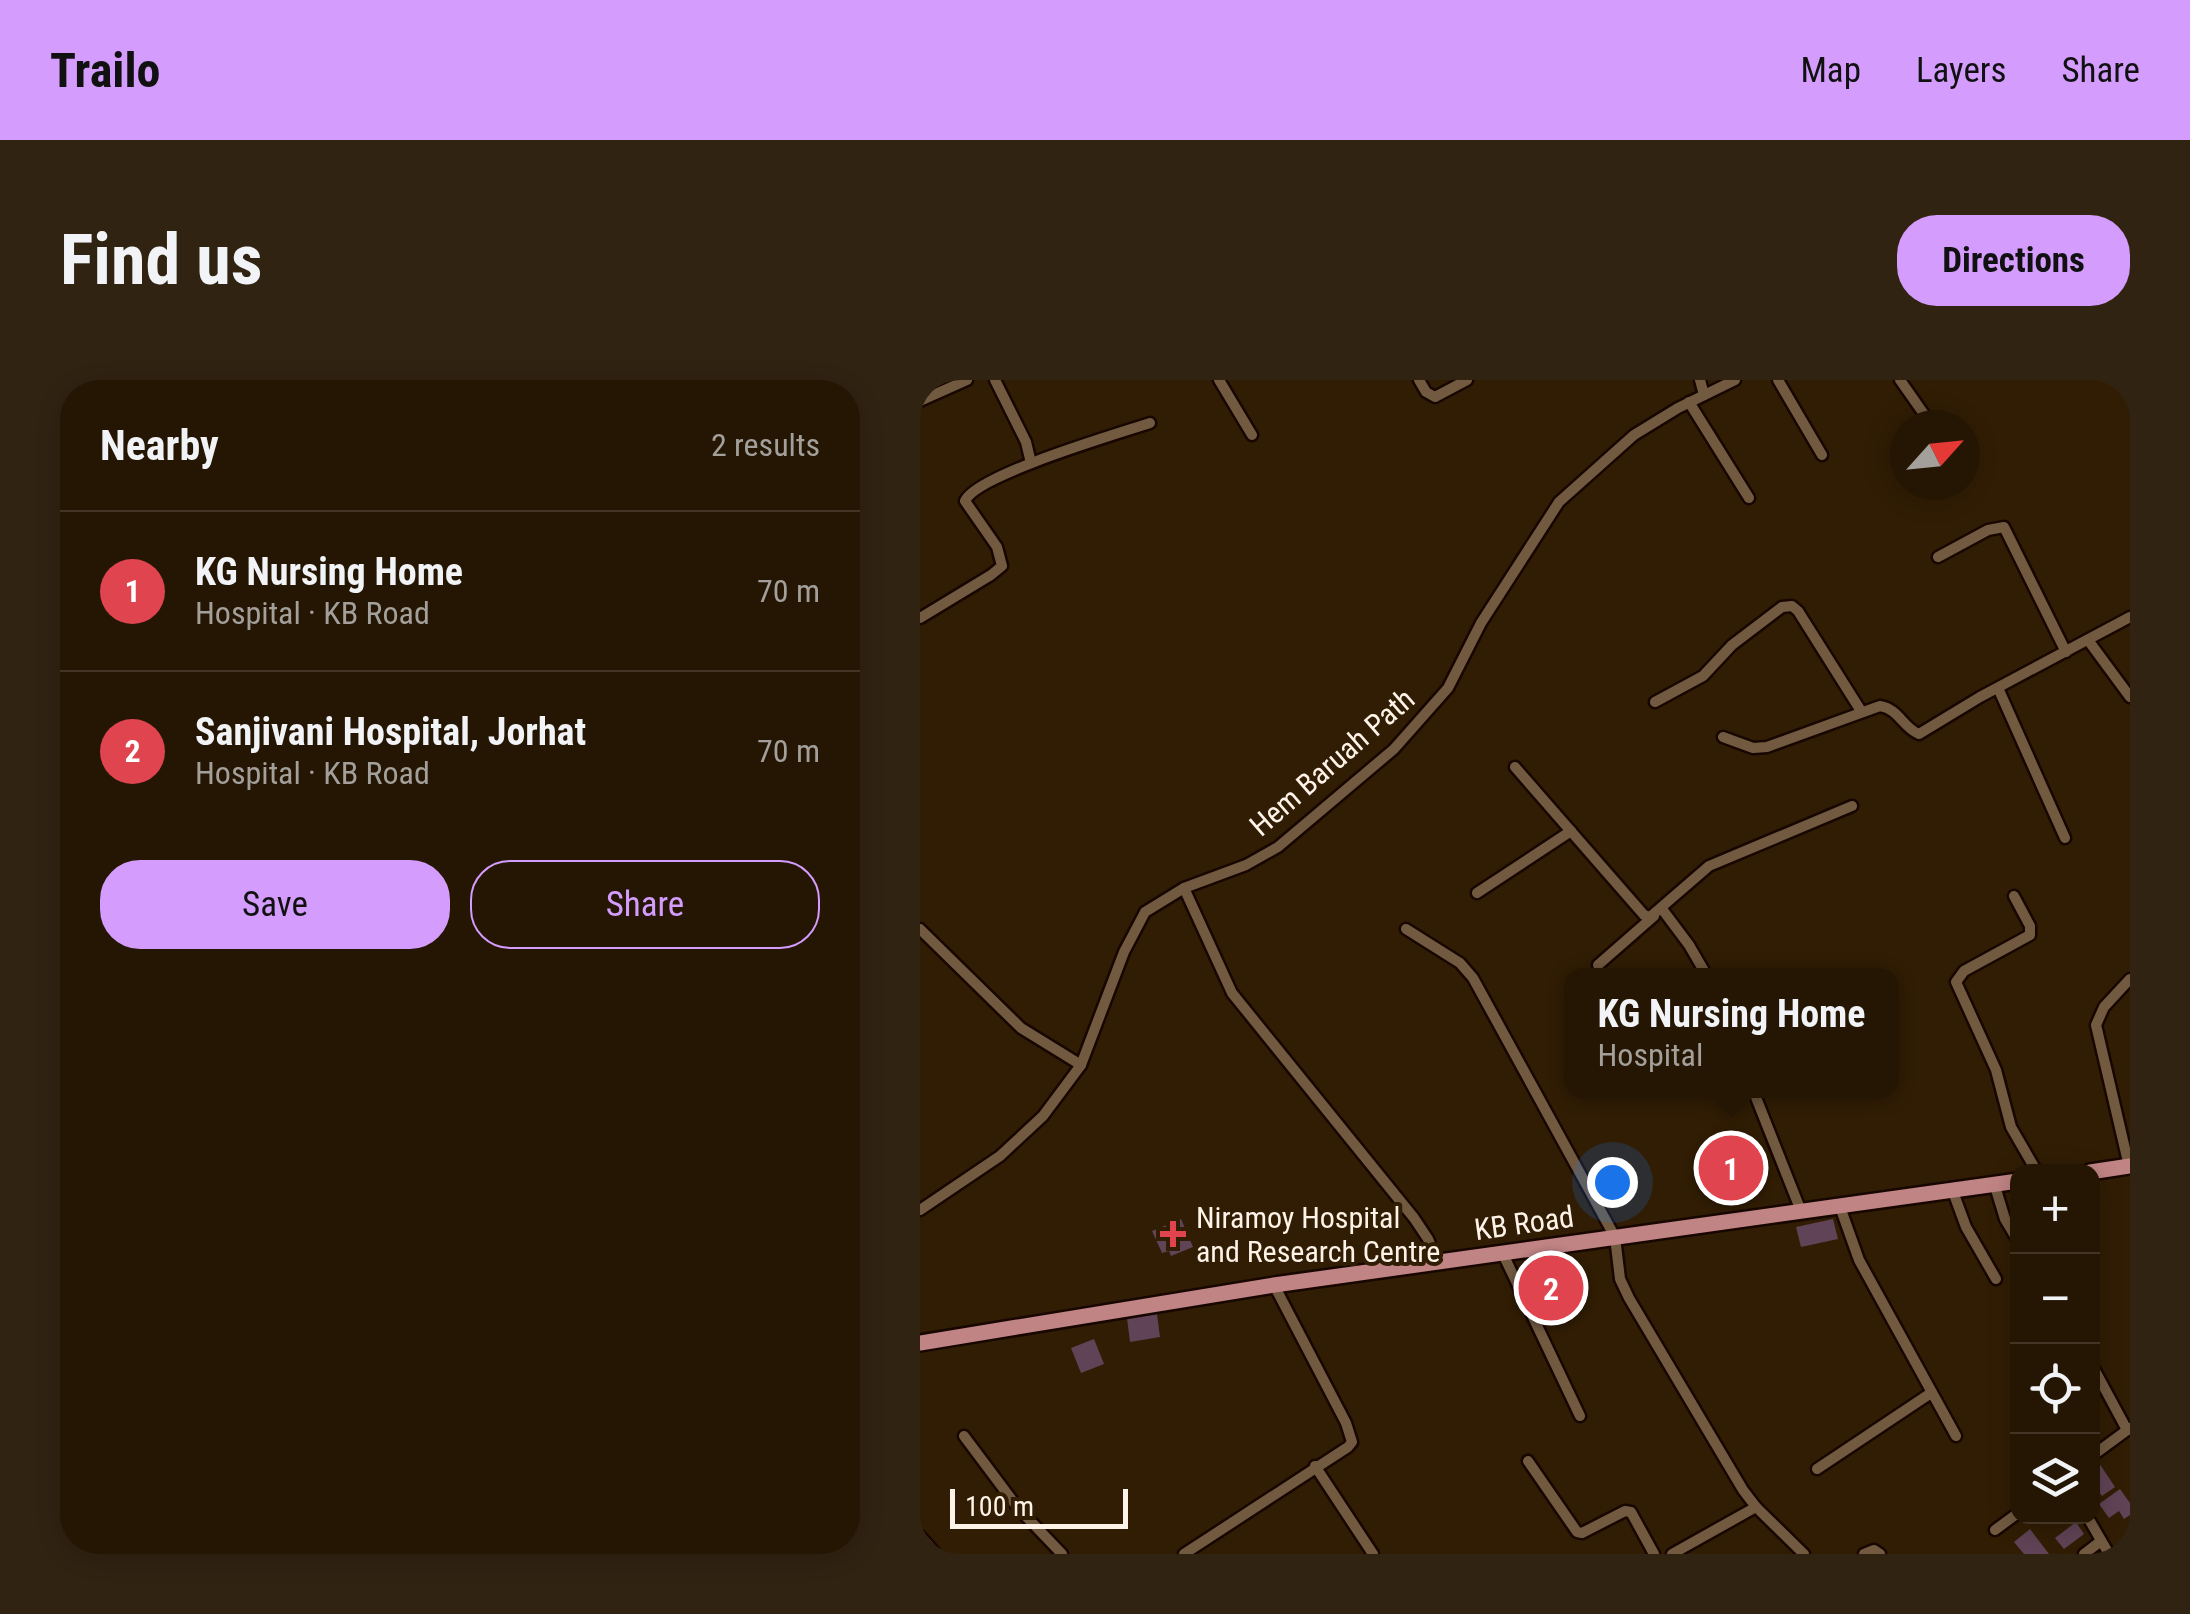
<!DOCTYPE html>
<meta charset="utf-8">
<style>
body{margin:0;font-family:"Roboto Condensed",sans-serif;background:#312312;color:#f1f3f6}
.controls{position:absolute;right:30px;bottom:30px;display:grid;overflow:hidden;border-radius:20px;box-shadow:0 5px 25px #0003}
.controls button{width:90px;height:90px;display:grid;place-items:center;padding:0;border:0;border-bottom:2px solid #423525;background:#251603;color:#f1f3f6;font:50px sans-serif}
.compass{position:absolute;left:970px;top:30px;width:90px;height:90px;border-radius:50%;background:#251603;box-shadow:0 5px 25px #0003;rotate:63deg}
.scale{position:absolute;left:30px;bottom:25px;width:178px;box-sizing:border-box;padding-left:10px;border:5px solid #fef3e8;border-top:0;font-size:28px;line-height:35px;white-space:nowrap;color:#fef3e8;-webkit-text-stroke:8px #311d04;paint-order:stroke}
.you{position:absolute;left:692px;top:802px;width:35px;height:35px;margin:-25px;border:8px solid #fff;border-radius:50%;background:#1a73e8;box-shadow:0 0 0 15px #1a73e833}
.badge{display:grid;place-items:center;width:65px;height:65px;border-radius:50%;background:#d49cfc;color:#fff;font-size:32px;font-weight:700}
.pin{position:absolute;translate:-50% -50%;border:5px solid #fff;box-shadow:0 2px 10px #0006}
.popup{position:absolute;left:644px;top:588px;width:335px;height:130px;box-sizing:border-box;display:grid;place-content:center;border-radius:20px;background:#251603;filter:drop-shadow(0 2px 8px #0005);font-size:32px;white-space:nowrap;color:#a39f9a}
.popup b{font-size:38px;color:#f1f3f6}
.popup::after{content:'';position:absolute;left:50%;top:100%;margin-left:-20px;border:20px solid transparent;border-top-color:#251603}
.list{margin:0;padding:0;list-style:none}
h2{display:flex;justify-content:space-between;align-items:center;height:130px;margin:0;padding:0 40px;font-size:42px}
h2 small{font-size:32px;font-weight:400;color:#a39f9a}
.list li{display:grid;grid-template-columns:65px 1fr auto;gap:30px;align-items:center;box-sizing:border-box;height:160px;padding:0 40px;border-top:2px solid #423525}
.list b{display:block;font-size:38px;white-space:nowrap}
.list p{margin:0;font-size:32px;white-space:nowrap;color:#a39f9a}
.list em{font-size:32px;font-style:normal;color:#a39f9a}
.actions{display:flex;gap:20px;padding:30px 40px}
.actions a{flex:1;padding:22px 0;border:2px solid #d49cfc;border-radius:40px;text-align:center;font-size:35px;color:#d49cfc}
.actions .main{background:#d49cfc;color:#111}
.icon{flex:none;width:55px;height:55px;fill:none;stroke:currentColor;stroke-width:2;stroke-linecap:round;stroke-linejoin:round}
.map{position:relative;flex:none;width:1210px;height:1174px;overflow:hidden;border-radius:40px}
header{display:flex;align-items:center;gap:60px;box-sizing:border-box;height:140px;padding:0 50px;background:#d49cfc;color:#111}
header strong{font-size:48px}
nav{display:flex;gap:55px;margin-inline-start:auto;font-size:35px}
.intro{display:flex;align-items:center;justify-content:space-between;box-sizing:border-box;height:240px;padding:0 60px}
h1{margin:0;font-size:70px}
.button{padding:25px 45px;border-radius:40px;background:#d49cfc;color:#111;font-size:35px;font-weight:700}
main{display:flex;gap:60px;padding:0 60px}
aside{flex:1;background:#251603;border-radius:40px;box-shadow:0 5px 25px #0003}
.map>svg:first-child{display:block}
.building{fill:#604356}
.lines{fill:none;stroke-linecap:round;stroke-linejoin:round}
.street-casing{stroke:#180600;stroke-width:15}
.primary-casing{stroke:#180600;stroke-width:20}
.street{stroke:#725a41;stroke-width:10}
.primary{stroke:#c18485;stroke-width:15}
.health-dot{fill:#e0444e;stroke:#311d04;stroke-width:4}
.labels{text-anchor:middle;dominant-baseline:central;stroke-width:8;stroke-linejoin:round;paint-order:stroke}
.street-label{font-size:30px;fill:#fef3e8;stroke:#311d04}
.poi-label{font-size:30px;fill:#fef3e8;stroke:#311d04;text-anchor:start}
</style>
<header>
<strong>Trailo</strong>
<nav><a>Map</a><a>Layers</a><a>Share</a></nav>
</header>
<div class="intro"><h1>Find us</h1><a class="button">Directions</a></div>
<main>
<aside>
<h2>Nearby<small>2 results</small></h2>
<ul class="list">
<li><span class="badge" style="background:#e0444e">1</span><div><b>KG Nursing Home</b><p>Hospital · KB Road</p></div><em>70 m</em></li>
<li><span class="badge" style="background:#e0444e">2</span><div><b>Sanjivani Hospital, Jorhat</b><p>Hospital · KB Road</p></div><em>70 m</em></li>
</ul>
<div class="actions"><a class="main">Save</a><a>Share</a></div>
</aside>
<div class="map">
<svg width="1210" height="1174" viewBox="0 0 1210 1174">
<rect width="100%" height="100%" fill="#311d04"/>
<g class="building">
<polygon points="813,771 824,796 808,804 796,778"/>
<polygon points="261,839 273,867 251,876 249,871 242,873 232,851"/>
<polygon points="913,839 918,859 881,867 876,847"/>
<polygon points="643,883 657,914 613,933 600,902"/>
<polygon points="237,934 240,957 210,962 207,938"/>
<polygon points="174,959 184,984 161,993 151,968"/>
<polygon points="1179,1083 1195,1107 1182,1116 1172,1102 1172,1088"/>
<polygon points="1200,1109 1210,1123 1210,1135 1204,1139 1199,1131 1189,1138 1179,1124"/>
<polygon points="1156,1142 1164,1154 1144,1169 1135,1158"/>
<polygon points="1110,1149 1129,1174 1104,1174 1094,1162"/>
</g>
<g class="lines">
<defs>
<g id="street">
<polyline points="75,0 106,62 111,83"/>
<polyline points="299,0 332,55"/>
<polyline points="499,0 506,12 515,17 547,0"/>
<polyline points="780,0 784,15"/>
<polyline points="858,0 902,75"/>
<polyline points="980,0 1006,37"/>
<polyline points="0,21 47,0"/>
<polyline points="769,22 829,118"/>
<polyline points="1018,177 1068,150 1084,147 1146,272"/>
<path d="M0,238L71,195L82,186L77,167L45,121C56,95 197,54 230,43"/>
<polyline points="1168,260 1210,317"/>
<polyline points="1078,308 1145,458"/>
<polyline points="735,322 783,296 812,265 862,227 872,226 878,231 941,331"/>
<path d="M803,357L833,368L847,367L960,326C979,329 983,348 999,354L1060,317L1210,237"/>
<polyline points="595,387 724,535 730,537 789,486 932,426"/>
<polyline points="264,508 312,613 494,838 508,859 518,883"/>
<polyline points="557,513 651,451"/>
<polyline points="1094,516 1110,546 1110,555 1044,591 1036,602 1076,690 1091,747 1117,792"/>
<polyline points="742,529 769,565 787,596"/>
<polyline points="0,549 101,648 161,685"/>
<polyline points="486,549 540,583 553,598 695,857 700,899 709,918 823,1110 836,1127 884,1174"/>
<polyline points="678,585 734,536"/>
<polyline points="833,710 881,831"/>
<polyline points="1209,786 1176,645 1184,627 1210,599"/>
<polyline points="1074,803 1085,839 1098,861"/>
<polyline points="1032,809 1046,847 1076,899"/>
<polyline points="919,824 939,880 1036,1056"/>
<polyline points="0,830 80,776 123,736 161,685 204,572 225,532 264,508 326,485 358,467 474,369 528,308 561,243 639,122 714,55 758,28 815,0"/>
<polyline points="583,874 660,1036"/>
<polyline points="1172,985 1207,1050"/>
<polyline points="44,1056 98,1128 142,1174"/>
<polyline points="1172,1076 1210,1048"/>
<polyline points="608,1081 657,1152 662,1153 705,1131 711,1132 734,1174"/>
<polyline points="395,1086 453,1174"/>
<polyline points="897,1089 1011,1013"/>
<polyline points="1167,1136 1189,1174"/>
<polyline points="1075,1150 1098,1133"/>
<polyline points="0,1156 16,1174"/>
<polyline points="264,1174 428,1067 432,1062 426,1043 354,905"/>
<polyline points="752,1174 836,1127"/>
<polyline points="944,1174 954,1170 960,1174"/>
<polyline points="1164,1174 1181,1161"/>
</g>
<g id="primary">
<polyline points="1170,792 1210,786"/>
<polyline points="0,963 354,905 1098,801"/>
</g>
</defs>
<use href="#street" class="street-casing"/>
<use href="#primary" class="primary-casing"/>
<use href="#street" class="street"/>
<use href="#primary" class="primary"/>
</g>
<path class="health-dot" d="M248 839h10v10h10v10h-10v10h-10v-10h-10v-10h10z"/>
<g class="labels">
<g class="street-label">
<text transform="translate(412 382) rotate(-41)">Hem Baruah Path</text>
<text transform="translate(604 843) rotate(-8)">KB Road</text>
</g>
<g class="poi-label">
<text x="276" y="837">Niramoy Hospital<tspan x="276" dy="34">and Research Centre</tspan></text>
</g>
</g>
</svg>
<div class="controls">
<button>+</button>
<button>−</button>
<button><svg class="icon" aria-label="locate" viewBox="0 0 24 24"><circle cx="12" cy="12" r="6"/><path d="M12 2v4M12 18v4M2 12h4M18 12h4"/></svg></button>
<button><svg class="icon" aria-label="layers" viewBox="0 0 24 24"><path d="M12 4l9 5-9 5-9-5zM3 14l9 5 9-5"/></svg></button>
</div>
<svg class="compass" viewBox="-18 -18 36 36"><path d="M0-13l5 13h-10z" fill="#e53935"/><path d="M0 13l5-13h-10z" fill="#a39f9a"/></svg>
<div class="scale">100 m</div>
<div class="you"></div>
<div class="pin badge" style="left:811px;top:788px;background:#e0444e">1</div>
<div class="popup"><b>KG Nursing Home</b>Hospital</div>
<div class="pin badge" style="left:631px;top:908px;background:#e0444e">2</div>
</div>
</main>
